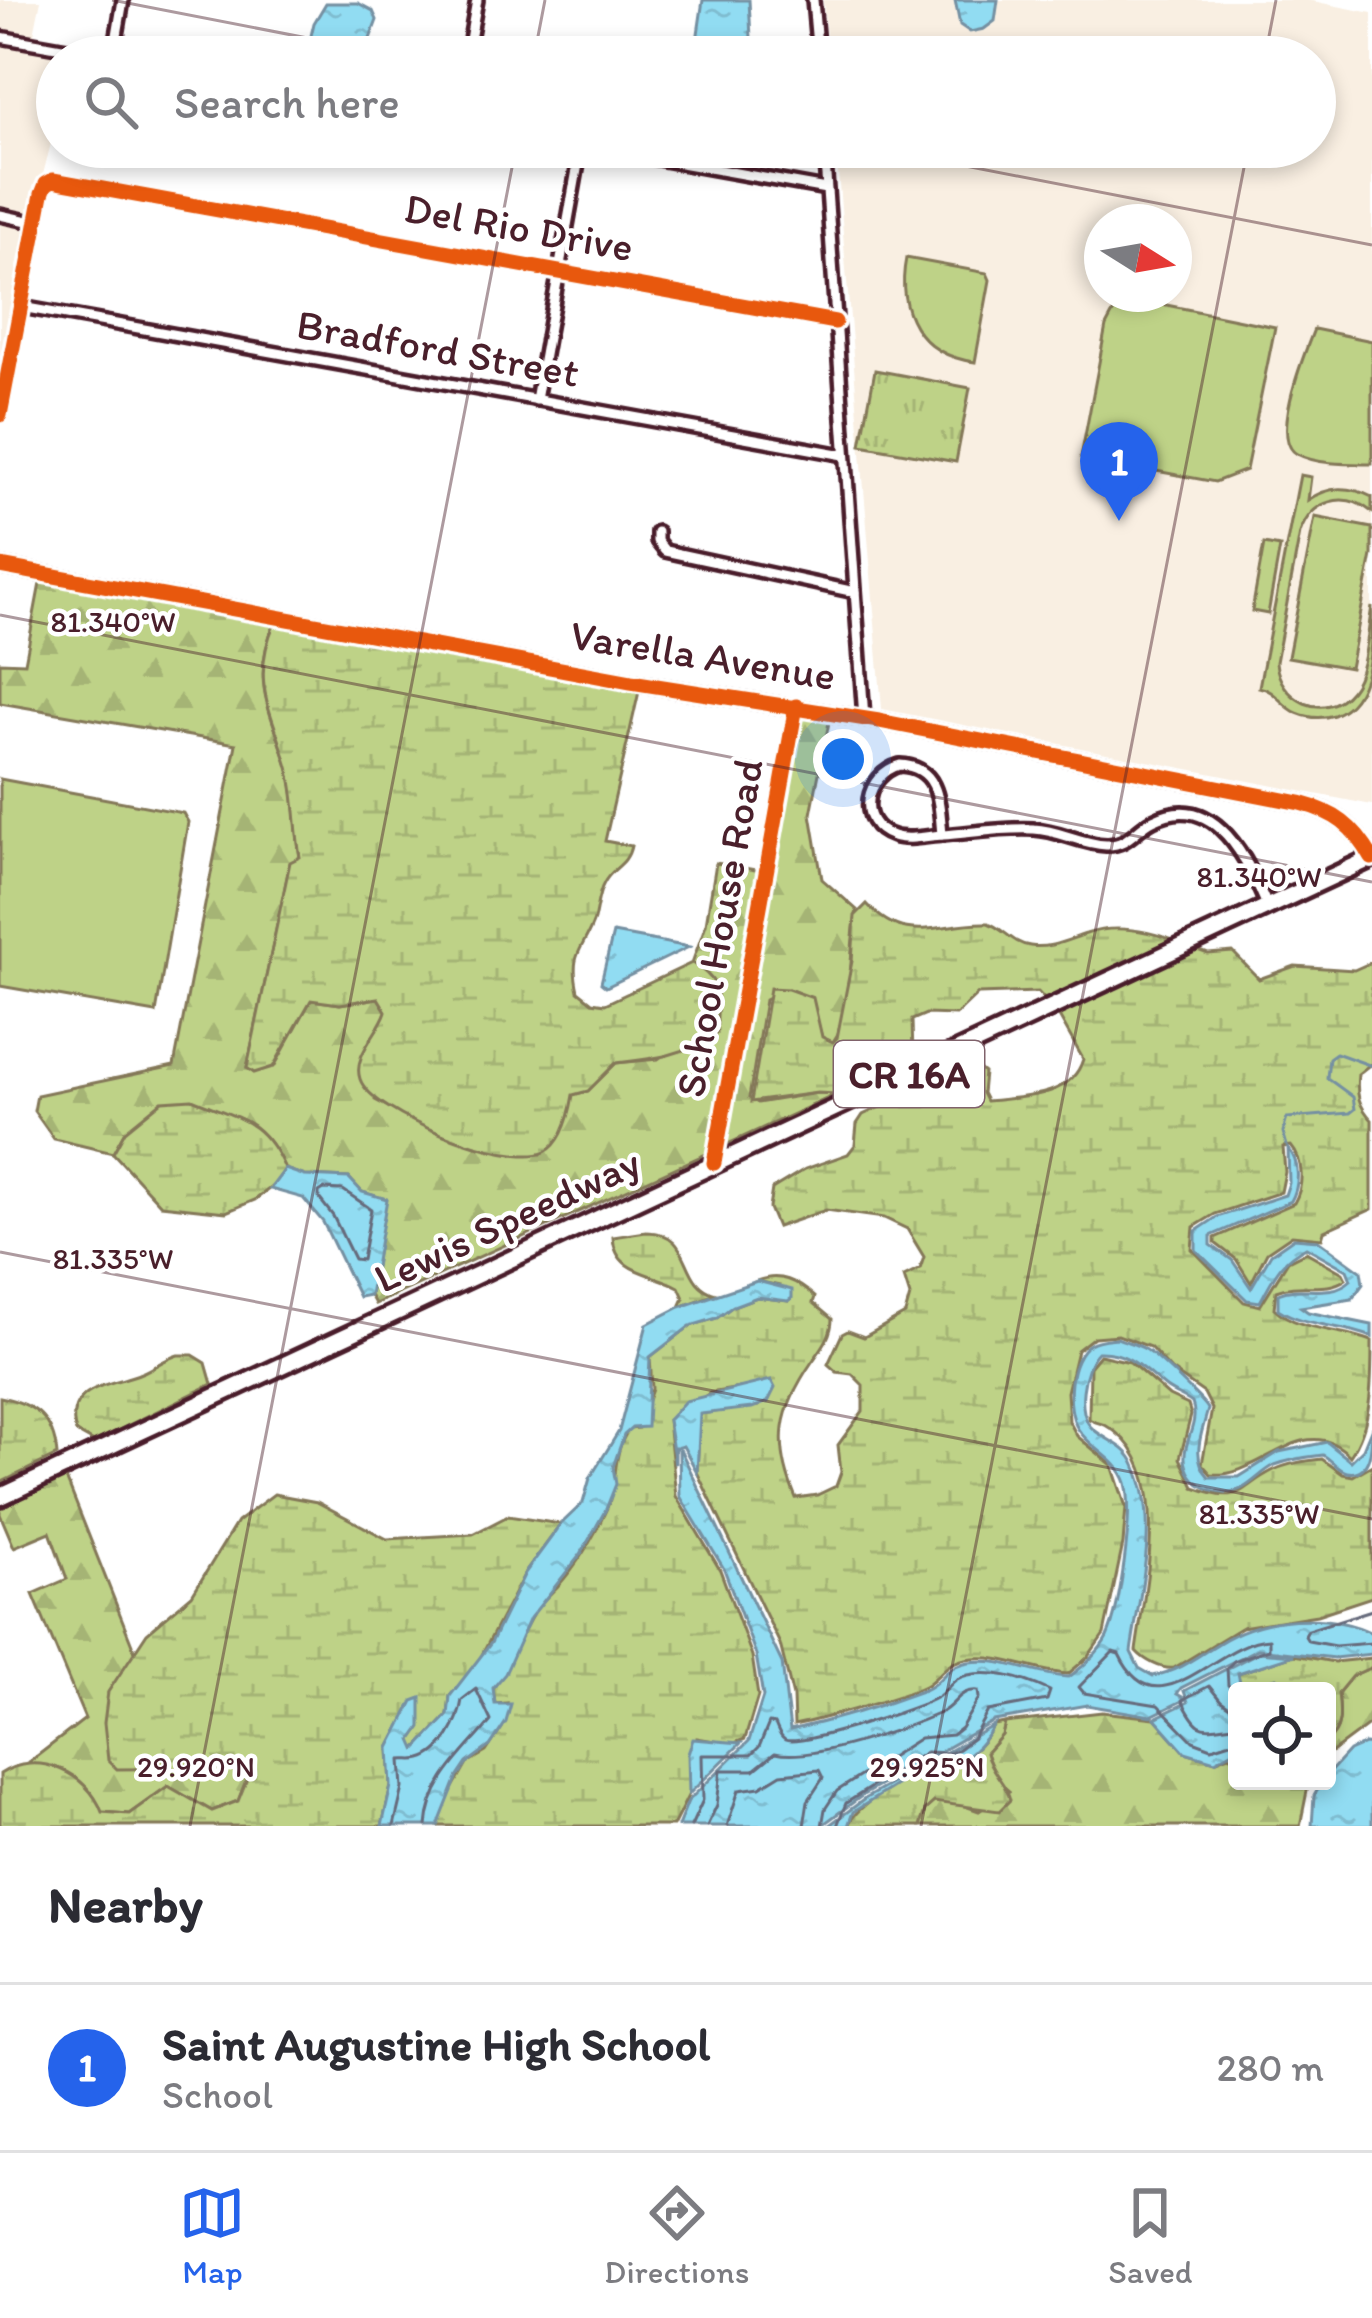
<!DOCTYPE html>
<meta charset="utf-8">
<style>
body{margin:0;font-family:Itim,sans-serif;background:#f7f7f7;color:#2b2b33}
.controls{position:absolute;right:36px;bottom:36px;display:grid;overflow:hidden;border-radius:12px;box-shadow:0 6px 18px #0003}
.controls button{width:108px;height:108px;display:grid;place-items:center;padding:0;border:0;border-bottom:3px solid #e1e1e2;background:#fff;color:#2b2b33;font:60px sans-serif}
.compass{position:absolute;left:1084px;top:204px;width:108px;height:108px;border-radius:50%;background:#fff;box-shadow:0 6px 18px #0003;rotate:101deg}
.you{position:absolute;left:843px;top:759px;width:42px;height:42px;margin:-30px;border:9px solid #fff;border-radius:50%;background:#1a73e8;box-shadow:0 0 0 18px #1a73e833}
.badge{display:grid;place-items:center;width:78px;height:78px;border-radius:50%;background:#2563eb;color:#fff;font-size:39px;font-weight:700}
.pin{position:absolute;translate:-50% -99px;filter:drop-shadow(0 3px 6px #0008)}
.pin::after{content:'';position:absolute;top:63px;width:42px;height:36px;background:inherit;clip-path:polygon(0 0,100% 0,50% 100%)}
.list{margin:0;padding:0;list-style:none}
h2{display:flex;justify-content:space-between;align-items:center;height:156px;margin:0;padding:0 48px;font-size:51px}
h2 small{font-size:39px;font-weight:400;color:#7c7c81}
.list li{display:grid;grid-template-columns:78px 1fr auto;gap:36px;align-items:center;box-sizing:border-box;height:168px;padding:0 48px;border-top:3px solid #e1e1e2}
.list b{display:block;font-size:45px;white-space:nowrap}
.list p{margin:0;font-size:39px;white-space:nowrap;color:#7c7c81}
.list em{font-size:39px;font-style:normal;color:#7c7c81}
.icon{flex:none;width:66px;height:66px;fill:none;stroke:currentColor;stroke-width:2;stroke-linecap:round;stroke-linejoin:round}
.map{position:relative;flex:none;width:1372px;height:1826px;overflow:hidden}
.search{position:absolute;background:#fff;box-shadow:0 6px 18px #0003;left:36px;right:36px;top:36px;height:132px;display:flex;align-items:center;gap:30px;box-sizing:border-box;padding:0 42px;border-radius:66px;color:#7c7c81;font-size:45px}
.sheet{height:324px;background:#fff}
nav{display:flex;justify-content:space-around;align-items:center;box-sizing:border-box;height:168px;border-top:3px solid #e1e1e2;background:#fff;font-size:33px;color:#7c7c81}
nav a{display:grid;justify-items:center;gap:6px}
nav .on{color:#2563eb}
.map>svg:first-child{display:block}
.built{fill:#f9efe2;fill-rule:evenodd}
.grass{fill:#bed287;stroke:#847859;stroke-width:3}
.forest{fill:url(#forest-firs);stroke:#847859;stroke-width:3}
.wetland{fill:url(#wetland-marsh);stroke:#847859;stroke-width:3}
.park{fill:url(#park-tufts);stroke:#847859;stroke-width:3}
.water{fill:url(#water-ripples);stroke:#7590a2;stroke-width:3}
.lines{fill:none;stroke-linecap:round;stroke-linejoin:round}
.shore{stroke:#666b7b;stroke-width:3}
.stream{stroke:#7590a2;stroke-width:3}
.minor-casing{stroke:#4a1f2b;stroke-width:18}
.tertiary-casing{stroke:#4a1f2b;stroke-width:21}
.primary-casing{stroke:#4a1f2b;stroke-width:24}
.minor{stroke:#fff;stroke-width:9}
.tertiary{stroke:#fff;stroke-width:12}
.primary{stroke:#fff;stroke-width:15}
.cycleway-casing{stroke:#fff;stroke-width:22}
.cycleway{stroke:#e8590c;stroke-width:15}
.ticks{fill:none;stroke:#4a1f2b;stroke-width:3;stroke-opacity:0.45}
.labels{text-anchor:middle;dominant-baseline:central;stroke-width:9;stroke-linejoin:round;paint-order:stroke}
.shield{fill:#fff;stroke:#80626b;stroke-width:3}
.shield-label{font-size:39px;font-weight:bold;fill:#4a1f2b}
.street-label{font-size:42px;fill:#4a1f2b;stroke:#fff}
.ticks-label{font-size:30px;text-anchor:middle;fill:#4a1f2b;stroke:#fff;stroke-width:9;stroke-linejoin:round;paint-order:stroke}
</style>
<div class="map">
<svg width="1372" height="1826" viewBox="0 0 1372 1826">
<defs>
<pattern id="forest-firs" width="22" height="20" patternUnits="userSpaceOnUse" patternTransform="scale(3)"><rect width="22" height="20" fill="#bed287"/><path d="M5 1l3.5 6h-7zM16 11l3.5 6h-7z" fill="#a5b475"/></pattern>
<pattern id="wetland-marsh" width="20" height="14" patternUnits="userSpaceOnUse" patternTransform="scale(3)"><rect width="20" height="14" fill="#bed287"/><path d="M1 5h8M5 5V1M11 12h8M15 12V8" fill="none" stroke="#a5b475"/></pattern>
<pattern id="park-tufts" width="24" height="20" patternUnits="userSpaceOnUse" patternTransform="scale(3)"><rect width="24" height="20" fill="#bed287"/><path d="M3 7l-1-3M5 7V3M7 7l1-3M15 17l-1-3M17 17v-4M19 17l1-3" fill="none" stroke="#a5b475"/></pattern>
<pattern id="water-ripples" width="26" height="14" patternUnits="userSpaceOnUse" patternTransform="scale(3)"><rect width="26" height="14" fill="#91dcf2"/><path d="M2 4q2-2 4 0t4 0M15 11q2-2 4 0t4 0" fill="none" stroke="#7fbcd0"/></pattern>
</defs>
<rect width="100%" height="100%" fill="#fff"/>
<filter id="ink" filterUnits="userSpaceOnUse"><feTurbulence type="fractalNoise" baseFrequency=".00833" numOctaves="2"/><feDisplacementMap in="SourceGraphic" scale="24" xChannelSelector="R" yChannelSelector="G"/><feConvolveMatrix kernelMatrix="1 2 1 2 8 2 1 2 1" color-interpolation-filters="sRGB"/></filter>
<g filter="url(#ink)">
<g class="built">
<polygon points="0,0 41,0 33,39 0,32"/>
<path d="M823,0H1307L1372,13V805L882,709L836,147H1315V57H828ZM1102,222H1174V294H1102Z"/>
<polygon points="0,41 70,54 57,57 57,120 32,217 0,211"/>
<polygon points="0,220 31,226 0,386"/>
</g>
<g class="grass">
<path d="M906,258L987,273L990,280L975,362C918,355 896,310 906,258Z"/>
<polygon points="1122,296 1275,327 1246,470 1215,482 1081,457 1106,326"/>
<path d="M1314,329L1372,341V464C1349,464 1317,465 1297,454C1269,439 1305,352 1314,329Z"/>
<path d="M1300,475L1311,477L1308,500C1329,486 1349,485 1372,497V512C1344,490 1311,500 1300,533L1276,662C1279,700 1324,724 1351,690C1367,670 1367,632 1372,607C1372,646 1372,700 1334,715C1322,719 1309,718 1297,713C1281,706 1276,690 1259,687Z"/>
<polygon points="1315,517 1372,528 1372,555 1350,668 1288,657"/>
<polygon points="1264,544 1280,547 1268,614 1252,611"/>
<polygon points="0,779 183,813 188,822 156,1013 0,986"/>
</g>
<g class="forest">
<path d="M41,578L275,622C249,681 271,711 288,766C297,797 295,827 300,858L290,863L247,1068L274,1067L311,1000L340,1004L378,998L387,1011L381,1029L370,1039L375,1100C427,1128 482,1157 541,1154L572,1095L588,1091L616,1063L658,1059L716,1015C719,987 716,977 692,963L706,924L716,863L761,871L710,1152L375,1304L370,1295L386,1199L362,1192L349,1178L305,1176L285,1169C249,1087 196,1118 125,1131L113,1153L54,1139L34,1111L37,1095L174,1066L236,744L0,703V662L25,663Z"/>
<path d="M803,712L830,717L811,814L822,879L857,910C848,946 855,1012 833,1042L822,1037C812,1008 821,1000 788,989L765,1000L749,1098L758,1103L817,1093L837,1094L721,1147Z"/>
<polygon points="64,1473 135,1652 108,1693 156,1769 229,1768 248,1775 238,1801 212,1811 168,1786 129,1814 102,1812 63,1770 28,1763 85,1719 33,1594 67,1579 50,1532 14,1547 0,1514 0,1502"/>
<path d="M1372,1667L1370,1724L1327,1756V1741C1343,1730 1340,1711 1338,1693L1352,1676Z"/>
<polygon points="1102,1712 1155,1718 1185,1752 1215,1761 1229,1755 1237,1758 1237,1781 1309,1781 1300,1826 920,1826 925,1810 934,1802 954,1802 979,1811 1009,1791 997,1781 986,1753 1002,1735 1005,1723"/>
</g>
<g class="wetland">
<path d="M275,622L640,687L605,841L631,846C627,866 612,867 604,883C598,893 597,908 594,920C583,952 569,951 578,991L592,1002L605,1004L692,963C728,985 715,997 717,1033C685,1055 655,1059 616,1063L588,1091L573,1095C570,1113 563,1143 545,1152C510,1168 372,1115 360,1079C352,1055 380,1032 386,1011L378,998L340,1004L311,1000L273,1067L254,1073L247,1068L290,862L300,857C295,828 296,800 289,771C274,713 248,685 275,622Z"/>
<path d="M867,904C907,948 939,921 988,923C1003,928 1013,944 1030,946C1051,949 1067,940 1086,934C1117,923 1151,931 1181,943L1049,1004L1038,992L978,994L956,1015L926,1014L912,1020L913,1055L837,1094L817,1093L751,1102L770,988L788,989L813,998L822,1037L833,1042L837,1038L852,961L855,916Z"/>
<path d="M1192,948L1208,954L1233,952L1259,979L1295,966L1354,970L1372,962V1063L1358,1074C1356,1094 1358,1105 1372,1120V1209L1324,1231L1322,1238L1292,1235L1267,1252L1251,1283L1236,1259L1215,1243V1238L1294,1203C1304,1186 1304,1161 1291,1146L1283,1147L1285,1172L1281,1192L1215,1214L1194,1227L1192,1249L1244,1302L1260,1306L1288,1261L1306,1252L1343,1273L1346,1279C1325,1294 1300,1281 1276,1291L1274,1308C1299,1332 1340,1328 1372,1341C1372,1381 1372,1425 1350,1456C1304,1408 1260,1480 1211,1474L1202,1464L1212,1409L1204,1393L1171,1370L1150,1347L1118,1335L1094,1337L1077,1350L1067,1392L1069,1421L1077,1436L1112,1465L1126,1507L1123,1544L1104,1634L1087,1658L1068,1674C1033,1672 1003,1653 966,1659C945,1663 944,1672 928,1684C912,1695 818,1720 794,1725L793,1697L780,1644L697,1472L700,1414L758,1406L763,1403L758,1385L710,1393L668,1420L676,1496L720,1570L752,1656L758,1696L745,1739L732,1744L697,1738L689,1794L673,1826H438L443,1805L467,1763L486,1752L502,1728L507,1703L495,1704L493,1688C511,1666 518,1638 533,1614C540,1602 548,1596 557,1587C577,1565 595,1535 607,1508C619,1481 611,1454 629,1429L638,1428L652,1389L650,1357L690,1326L717,1318L733,1306L757,1297L787,1301L780,1286L757,1281C780,1272 797,1281 815,1297L813,1303L832,1319C832,1336 821,1349 812,1362C779,1410 773,1444 796,1498L817,1495L836,1486L841,1472L838,1445L863,1411V1385L852,1374L837,1372L828,1364L842,1334L848,1331L864,1337L905,1314L910,1296L904,1277L920,1269L924,1257L907,1229L884,1218L826,1210L777,1227L769,1208L772,1189L805,1169L848,1154L855,1145L857,1124L863,1115L954,1073L978,1068L984,1073L982,1093L986,1101C1022,1097 1072,1098 1083,1059L1056,1011Z"/>
<path d="M192,1099C239,1119 263,1119 285,1169L274,1185L255,1200L226,1212L161,1205L113,1153L125,1131L162,1101Z"/>
<path d="M646,1232C696,1232 677,1284 716,1294L680,1307L684,1298L679,1287C653,1272 615,1275 613,1237Z"/>
<path d="M178,1355H193L206,1363L212,1384L94,1442L76,1432C62,1386 113,1385 141,1373C154,1368 164,1359 178,1355Z"/>
<path d="M1100,1355L1130,1362L1169,1396L1188,1405L1191,1415L1180,1458L1194,1487C1243,1505 1236,1489 1274,1470C1289,1463 1305,1461 1322,1459L1343,1474L1353,1476L1372,1465V1597L1317,1615L1242,1627L1174,1668C1162,1670 1144,1660 1136,1651C1144,1589 1177,1464 1105,1425C1100,1423 1094,1422 1089,1419L1090,1367Z"/>
<path d="M0,1397C35,1404 54,1418 57,1455L0,1483Z"/>
<path d="M274,1494L317,1502L387,1539L473,1534L508,1516L561,1524L525,1573L475,1668L450,1696L448,1715L415,1750L404,1720L389,1748L391,1786L382,1826H0V1774C37,1749 88,1773 102,1812L129,1814L168,1786L212,1811L238,1801L248,1776L229,1768L117,1769L108,1760L104,1723L108,1692L147,1633L192,1595L237,1522Z"/>
<path d="M1294,1655L1334,1662L1372,1658V1667L1352,1676L1338,1693C1340,1711 1343,1730 1327,1741V1691H1301L1276,1678L1246,1687L1239,1682L1238,1673Z"/>
<path d="M1005,1723L1002,1735L986,1753C990,1772 1007,1783 1010,1800L999,1811L934,1802L925,1810L920,1826H848C856,1803 908,1777 931,1763L940,1762L945,1770C968,1758 981,1747 994,1725Z"/>
</g>
<polygon class="park" points="875,370 970,388 956,462 861,445"/>
<g class="water">
<polygon points="703,0 749,0 752,57 703,57 698,34"/>
<polygon points="955,0 998,0 995,21 984,29 970,32 960,25"/>
<polygon points="326,3 358,3 373,11 377,20 370,39 353,57 306,57 314,23"/>
<polygon points="613,933 689,947 606,987 601,983"/>
<path d="M1288,1148C1300,1162 1300,1185 1291,1201L1211,1236V1245L1232,1260L1251,1288L1271,1254L1294,1238L1318,1240L1361,1271L1363,1284L1352,1299L1301,1307L1308,1312L1372,1325V1337C1341,1324 1306,1327 1278,1309V1294C1302,1283 1329,1300 1351,1280L1347,1270L1306,1247C1279,1261 1274,1277 1260,1302L1247,1300L1196,1250V1231L1217,1217L1285,1195L1289,1183Z"/>
<polygon points="285,1169 305,1176 349,1178 362,1192 387,1199 370,1295 359,1297 323,1222 303,1198 270,1189"/>
<polygon points="757,1281 792,1290 792,1298 788,1301 757,1297 733,1306 717,1318 690,1326 650,1357 647,1427 632,1428 624,1435 613,1467 616,1484 606,1509 581,1554 530,1618 505,1674 493,1688 495,1704 511,1704 506,1722 490,1746 467,1763 457,1778 438,1826 382,1826 391,1786 389,1748 413,1701 421,1698 421,1727 412,1740 416,1749 448,1715 450,1696 491,1643 525,1573 561,1524 583,1503 590,1478 619,1431 647,1324 680,1307"/>
<path d="M1117,1338C1126,1342 1136,1344 1145,1349C1153,1353 1204,1401 1208,1409C1202,1434 1190,1456 1209,1477H1239L1279,1452L1327,1442L1351,1461L1363,1449L1372,1427C1372,1444 1372,1477 1347,1472C1338,1470 1331,1459 1323,1455C1306,1457 1291,1459 1275,1465C1263,1471 1255,1481 1243,1488C1225,1498 1194,1489 1187,1468C1178,1446 1201,1426 1192,1403C1184,1397 1174,1394 1166,1388C1144,1371 1130,1351 1098,1352C1083,1367 1075,1414 1093,1429C1108,1442 1127,1445 1135,1465C1161,1522 1139,1593 1131,1652L1139,1668L1153,1676C1181,1670 1196,1657 1219,1643C1262,1616 1327,1611 1372,1633V1654L1334,1658L1258,1649L1181,1688L1177,1694L1186,1699L1151,1716L1087,1705L994,1721L863,1795L821,1826H678L688,1801L749,1741L763,1697L756,1655L724,1569L680,1496L679,1448H675V1464L668,1420L685,1401L771,1380L775,1388L768,1402L752,1408L700,1414L697,1472L683,1446L679,1447L782,1663L790,1730C835,1720 881,1706 924,1690C944,1682 943,1666 969,1662C1005,1657 1035,1676 1069,1677C1084,1666 1098,1654 1107,1637C1120,1609 1134,1513 1126,1483C1118,1458 1091,1450 1078,1429C1065,1408 1068,1357 1090,1344C1098,1339 1108,1339 1117,1338Z"/>
<polygon points="1259,1652 1294,1655 1238,1673 1240,1682 1246,1687 1276,1678 1301,1691 1237,1691 1237,1749 1215,1761 1185,1752 1155,1718 1188,1702 1184,1691"/>
<path d="M994,1725C981,1747 967,1758 945,1770L940,1762L931,1763L853,1812L848,1826H828L866,1798Z"/>
<polygon points="693,1739 741,1743 689,1794 688,1754"/>
<polygon points="1365,1744 1372,1745 1372,1826 1312,1826 1314,1796 1322,1782 1327,1781 1327,1775 1349,1751"/>
</g>
<g class="lines">
<g class="shore">
<polygon points="324,1189 343,1190 371,1209 362,1260 354,1259 333,1216 319,1198 319,1192"/>
<polyline points="1372,1610 1308,1630 1305,1636 1308,1641 1335,1646 1372,1643"/>
<path d="M1237,1695L1228,1685L1227,1668L1234,1661L1269,1649V1639C1215,1641 1157,1735 1119,1654L1113,1652L1079,1687L1084,1693L1158,1705L1193,1741L1212,1748L1237,1740"/>
<path d="M1237,1712L1221,1701L1209,1686L1182,1700C1200,1737 1204,1727 1237,1725"/>
<path d="M394,1826L403,1788L401,1760C408,1759 414,1761 421,1759C444,1753 459,1721 462,1700L476,1689L491,1721C465,1753 430,1780 427,1826"/>
<path d="M691,1826L703,1800L702,1755H751L759,1747L769,1723L775,1724C778,1730 779,1736 785,1740C799,1747 924,1707 939,1696C951,1687 952,1678 968,1675C996,1670 1025,1679 1050,1691L1047,1700L988,1711L973,1738L957,1750L950,1753L926,1752L846,1803L837,1826"/>
<path d="M707,1826L717,1805L721,1770H754L775,1753C811,1762 904,1729 940,1713C957,1705 958,1689 978,1691L979,1698L961,1728L952,1735L920,1738L837,1791L825,1809L822,1826"/>
<polyline points="727,1826 739,1790 760,1787 781,1774 819,1770 823,1778 808,1801 804,1826"/>
</g>
<polyline class="stream" points="1287,1146 1283,1132 1287,1118 1350,1113 1355,1109 1353,1097 1327,1078 1329,1058 1336,1053 1372,1066"/>
<defs>
<g id="minor">
<polyline points="813,0 818,57"/>
<polyline points="0,37 107,56 115,47 123,0"/>
<polyline points="467,57 477,0"/>
<polyline points="591,147 826,189"/>
<polyline points="824,147 864,718"/>
<polyline points="0,215 37,223"/>
<polyline points="21,312 27,308 83,318 844,455"/>
<polyline points="536,400 581,147"/>
<polyline points="0,415 42,194 46,184 53,180 835,322"/>
<polyline points="657,532 657,541 665,551 855,592"/>
<path d="M900,765C940,767 939,803 942,835C927,836 907,841 893,836C854,823 866,774 900,765Z"/>
<path d="M942,835C972,833 1004,827 1034,829C1059,830 1081,844 1106,845C1128,846 1135,829 1153,820C1216,788 1249,863 1268,908"/>
<polyline points="714,1163 796,706"/>
</g>
<path id="tertiary" d="M0,566L631,682L879,721L1300,803C1335,812 1354,826 1372,858"/>
<polyline id="primary" points="0,1497 1372,858"/>
</defs>
<use href="#minor" class="minor-casing"/>
<use href="#tertiary" class="tertiary-casing"/>
<use href="#primary" class="primary-casing"/>
<use href="#minor" class="minor"/>
<use href="#tertiary" class="tertiary"/>
<use href="#primary" class="primary"/>
<defs>
<g id="cycleway">
<polyline points="0,415 42,194 46,184 53,180 835,322"/>
<path d="M0,566L631,682L879,721L1300,803C1335,812 1354,826 1372,858"/>
<polyline points="714,1163 796,706"/>
</g>
</defs>
<use href="#cycleway" class="cycleway-casing"/>
<use href="#cycleway" class="cycleway"/>
</g>
</g>
<path class="ticks" d="M112,0L405,57M534,57L545,0M1265,57L1276,0M868,147L1372,245M0,615L1372,882M0,1252L1372,1519M190,1826L516,147M921,1826L1248,147"/>
<g class="labels">
<rect class="shield" x="834" y="1041" width="150" height="66" rx="9"/>
<g class="shield-label">
<text x="909" y="1074">CR 16A</text>
</g>
<g class="street-label">
<text transform="translate(519 227) rotate(10)">Del Rio Drive</text>
<text transform="translate(438 348) rotate(10)">Bradford Street</text>
<text transform="translate(703 655) rotate(9)">Varella Avenue</text>
<text transform="translate(719 928) rotate(-80)">School House Road</text>
<text transform="translate(507 1220) rotate(-25)">Lewis Speedway</text>
</g>
</g>
<g class="ticks-label">
<text x="113" y="632">81.340°W</text>
<text x="1259" y="887">81.340°W</text>
<text x="113" y="1269">81.335°W</text>
<text x="1259" y="1524">81.335°W</text>
<text x="196" y="1777">29.920°N</text>
<text x="927" y="1777">29.925°N</text>
</g>
</svg>
<div class="controls">
<button><svg class="icon" aria-label="locate" viewBox="0 0 24 24"><circle cx="12" cy="12" r="6"/><path d="M12 2v4M12 18v4M2 12h4M18 12h4"/></svg></button>
</div>
<svg class="compass" viewBox="-18 -18 36 36"><path d="M0-13l5 13h-10z" fill="#e53935"/><path d="M0 13l5-13h-10z" fill="#7c7c81"/></svg>
<div class="you"></div>
<div class="pin badge" style="left:1119px;top:521px">1</div>
<div class="search"><svg class="icon" aria-label="search" viewBox="0 0 24 24"><circle cx="10" cy="10" r="6"/><path d="M15 15l6 6"/></svg>Search here</div>
</div>
<section class="sheet">
<h2>Nearby<small></small></h2>
<ul class="list">
<li><span class="badge">1</span><div><b>Saint Augustine High School</b><p>School</p></div><em>280 m</em></li>
</ul>
</section>
<nav>
<a class="on"><svg class="icon" aria-label="map" viewBox="0 0 24 24"><path d="M3 6l6-2 6 2 6-2v14l-6 2-6-2-6 2zM9 4v14M15 6v14"/></svg>Map</a>
<a><svg class="icon" aria-label="directions" viewBox="0 0 24 24"><path d="M12 3l9 9-9 9-9-9zM9 14v-3h6M13 9l2 2-2 2"/></svg>Directions</a>
<a><svg class="icon" aria-label="saved" viewBox="0 0 24 24"><path d="M7 4h10v16l-5-4-5 4z"/></svg>Saved</a>
</nav>
